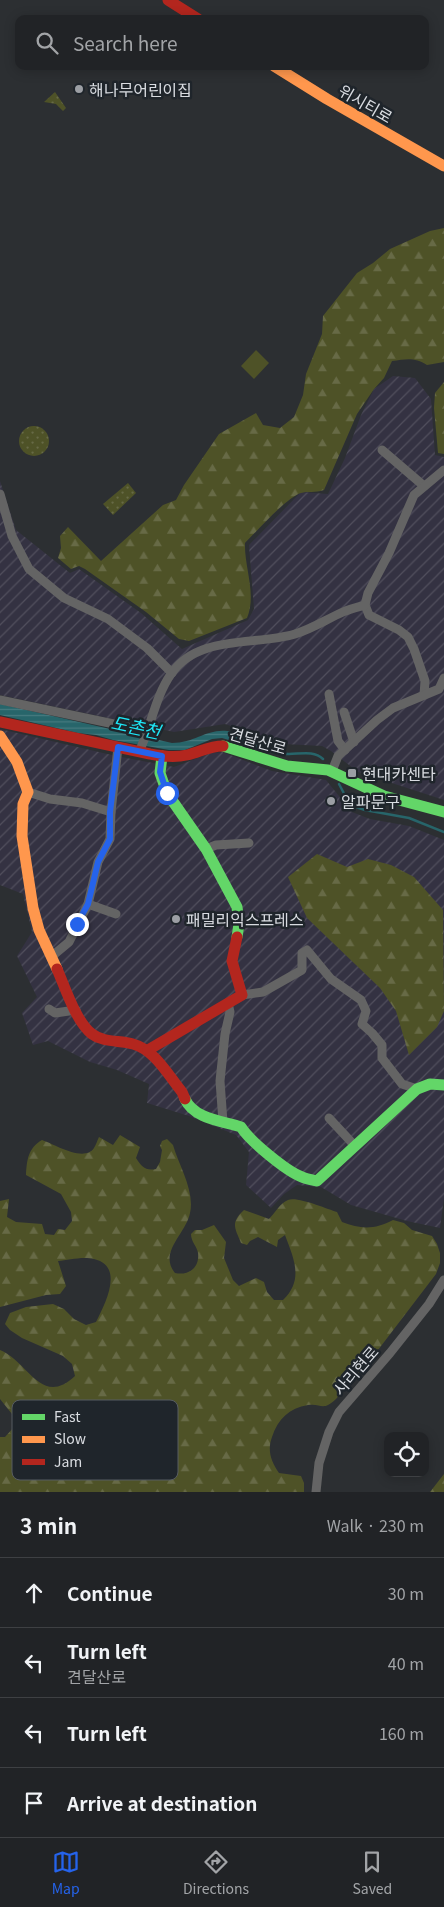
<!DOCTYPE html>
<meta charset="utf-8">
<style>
body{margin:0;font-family:Georgia,"Noto Sans KR",serif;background:#292b2e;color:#f1f3f6}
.controls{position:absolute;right:15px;bottom:15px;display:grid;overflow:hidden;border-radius:10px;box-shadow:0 2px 12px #0003}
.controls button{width:45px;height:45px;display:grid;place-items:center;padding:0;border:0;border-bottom:1px solid #3e4043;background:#212326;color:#f1f3f6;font:25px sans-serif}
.stop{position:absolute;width:15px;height:15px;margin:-11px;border:4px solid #2563eb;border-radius:50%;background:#fff}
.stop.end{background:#2563eb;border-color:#fff;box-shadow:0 1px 5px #0008}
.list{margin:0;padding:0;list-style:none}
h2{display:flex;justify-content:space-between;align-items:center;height:65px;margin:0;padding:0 20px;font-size:21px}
h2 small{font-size:16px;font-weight:400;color:#a2a4a7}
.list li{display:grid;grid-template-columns:32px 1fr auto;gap:15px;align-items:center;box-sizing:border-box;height:70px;padding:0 20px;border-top:1px solid #3e4043}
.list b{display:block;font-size:19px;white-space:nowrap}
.list p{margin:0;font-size:16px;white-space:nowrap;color:#a2a4a7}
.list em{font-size:16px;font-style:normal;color:#a2a4a7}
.icon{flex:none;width:28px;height:28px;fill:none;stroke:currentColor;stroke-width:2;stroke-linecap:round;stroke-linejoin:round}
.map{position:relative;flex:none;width:444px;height:1492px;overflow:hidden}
.search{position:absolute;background:#212326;box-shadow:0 2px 12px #0003;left:15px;right:15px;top:15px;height:55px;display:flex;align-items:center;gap:12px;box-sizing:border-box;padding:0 18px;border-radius:10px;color:#a2a4a7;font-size:19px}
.sheet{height:345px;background:#212326}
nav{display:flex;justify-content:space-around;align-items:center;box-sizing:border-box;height:70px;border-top:1px solid #3e4043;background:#212326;font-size:14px;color:#a2a4a7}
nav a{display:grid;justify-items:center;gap:2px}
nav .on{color:#2563eb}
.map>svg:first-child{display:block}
.industrial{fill:url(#industrial-furrows)}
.forest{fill:url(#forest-firs)}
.park{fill:url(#park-dots)}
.pitch{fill:#4e5227}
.water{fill:url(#water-rules)}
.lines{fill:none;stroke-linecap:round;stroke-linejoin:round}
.stream{stroke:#27656a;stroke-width:2.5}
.street{stroke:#646464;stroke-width:9}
.fast{stroke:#63d668;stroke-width:11}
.slow{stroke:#ff974d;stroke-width:11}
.jam{stroke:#b3261e;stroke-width:11}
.route{stroke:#2563eb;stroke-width:6}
.poi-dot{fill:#9c9fa4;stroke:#1f252b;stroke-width:2}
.labels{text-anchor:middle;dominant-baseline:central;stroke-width:5;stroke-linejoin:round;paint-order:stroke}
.poi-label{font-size:16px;fill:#d9dce1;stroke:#1f252b;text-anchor:start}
.street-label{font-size:16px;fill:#d9dce1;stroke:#1f252b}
.water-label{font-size:18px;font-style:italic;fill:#1ee7f7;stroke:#1f252b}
.key{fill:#1f252b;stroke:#575c62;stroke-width:1}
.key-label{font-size:14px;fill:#d9dce1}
</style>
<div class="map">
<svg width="444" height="1492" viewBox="0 0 444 1492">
<defs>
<pattern id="industrial-furrows" width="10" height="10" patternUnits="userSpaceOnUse" patternTransform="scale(1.25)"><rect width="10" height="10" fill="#343242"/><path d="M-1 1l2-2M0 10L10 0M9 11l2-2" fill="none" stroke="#514f5d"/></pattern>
<pattern id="forest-firs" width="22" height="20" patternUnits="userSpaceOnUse" patternTransform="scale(1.25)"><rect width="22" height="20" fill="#4e5227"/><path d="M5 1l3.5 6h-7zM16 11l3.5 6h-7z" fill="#676a46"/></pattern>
<pattern id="park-dots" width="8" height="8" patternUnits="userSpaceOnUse" patternTransform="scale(1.25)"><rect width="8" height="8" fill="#4e5227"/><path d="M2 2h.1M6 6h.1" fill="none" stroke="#676a46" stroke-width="1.8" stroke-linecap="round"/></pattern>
<pattern id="water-rules" width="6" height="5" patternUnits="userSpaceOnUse" patternTransform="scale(1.25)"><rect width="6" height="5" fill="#27656a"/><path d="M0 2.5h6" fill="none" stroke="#467a7f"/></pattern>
</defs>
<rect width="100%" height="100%" fill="#2c2f32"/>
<g class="industrial">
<polygon points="393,376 415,378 431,399 435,455 444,457 444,800 358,772 331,751 322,746 284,744 225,724 174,732 0,695 0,481 16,530 70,573 79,569 141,613 182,649 248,620 254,609 249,545 301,492 328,494 345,458 361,415 374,389"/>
<polygon points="0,729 116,756 174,767 211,753 222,752 272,771 326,780 352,812 370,819 409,826 444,840 444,1198 440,1228 407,1221 351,1205 321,1187 297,1185 284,1194 271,1208 246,1185 249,1152 236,1135 189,1116 147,1103 149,1084 117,1070 90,1062 48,1041 33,1045 22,1013 37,997 17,956 32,932 23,894 0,885"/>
</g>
<g class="forest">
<path d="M444,228V362L427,365C415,357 406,359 392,361L384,378L374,389L357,414L324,490C315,493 307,491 301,493C287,497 257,531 245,543C244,567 257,594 247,618L189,641L179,639L146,612L85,569L79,566L71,569L58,558L61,548L60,536L68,527L101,561L163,505L176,500L184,485L219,434L256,413L263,425L280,428L294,417L303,395L306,374L322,334L323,316L357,273L373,263L390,249L430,231Z"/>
<polygon points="444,382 444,454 438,453 434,408 435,393"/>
<polygon points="317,854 347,867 368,859 391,865 414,877 443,910 444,1011 437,1027 409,1055 396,1011 380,988 307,918 288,877"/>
<path d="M120,1135L140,1147L136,1158C142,1167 145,1171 156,1169L160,1162L162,1150L160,1146L162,1141L167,1139L173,1145C179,1166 195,1191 190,1213C186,1234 158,1252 175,1273C188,1276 200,1268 198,1253C197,1246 191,1242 191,1234L195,1230H202L214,1225L226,1242L224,1258L233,1280L239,1286L256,1278L264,1282L267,1292L274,1300H283C304,1280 294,1259 285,1235L278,1240L277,1247L258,1237L250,1241L247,1245L241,1243C235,1228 230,1223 244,1210L269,1219C275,1213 280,1203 288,1200C297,1196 327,1209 337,1212L342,1222C360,1229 375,1230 393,1220L404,1223L412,1230L432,1236L437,1244L440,1253V1263L436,1274L378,1350L336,1399C322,1412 322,1403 308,1405C289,1408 278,1419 272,1437C267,1450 271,1462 279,1473L301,1476L304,1483V1492H0V1437H5L14,1427L12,1414L0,1399V1350C28,1361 41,1408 75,1376L72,1364L63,1356L22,1338L10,1330L5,1324L10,1313L26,1307L53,1304L64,1309L74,1319L86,1325L96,1322C105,1304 125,1266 94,1259C83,1256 68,1260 58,1261L66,1286L60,1294L46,1295L0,1307V1201L9,1199L7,1217L16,1222L42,1224L45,1234L54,1235L58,1229L65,1230L72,1221L71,1212L61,1194L26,1175C27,1160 28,1148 42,1140C54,1144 84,1163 94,1148C96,1145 97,1141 99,1137L113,1145Z"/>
<polygon points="444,1474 444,1492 430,1492"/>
</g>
<g class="park">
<polygon points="55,92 66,108 63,111 56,104 44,102"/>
<circle cx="34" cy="441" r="15"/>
<polygon points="128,483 136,493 113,515 103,504"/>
</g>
<polygon class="pitch" points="256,350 269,363 254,379 241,366"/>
<path class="water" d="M0,704L172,743C201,743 211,721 244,736L239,743L222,738L212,739L185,750H169L113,740L96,735L78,733L0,715Z"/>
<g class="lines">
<g class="stream">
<path d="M239,739C255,745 271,754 289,754C300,754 314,750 323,759"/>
<polyline points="339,784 348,801 356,807 365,810 409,818 444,832"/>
</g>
<g class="street">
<polyline points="382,450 424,486"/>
<polyline points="0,494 12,536 29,569 64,598 108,619 147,648 172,673"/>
<polyline points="329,694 338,741 345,750"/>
<polyline points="424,695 425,681 414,649 408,637 399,630 369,615 365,605 368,593 389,553 414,495 444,470"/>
<polyline points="0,700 147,731"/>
<polyline points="344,712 354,742"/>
<path d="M139,752C151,727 155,697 171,674C198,634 255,646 295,634C312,629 327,619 343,612C350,609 358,607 365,605"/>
<polyline points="332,771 338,756 377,720 393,708 439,689 444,678"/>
<polyline points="28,792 50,799 82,803 111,812"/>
<polyline points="206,849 216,845 249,843"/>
<polyline points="88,904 116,914"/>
<polyline points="51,957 69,942 88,904 98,862 110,839 111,812 118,747"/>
<polyline points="242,995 263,992 302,970 302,953 307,950 331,979 361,1000 366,1011 362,1024 372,1033 382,1045 382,1058 402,1084 417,1089"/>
<polyline points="49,1009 55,1013 76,1010"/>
<polyline points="329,1118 355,1146"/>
<polyline points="223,1122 220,1081 225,1034 230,1012 228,1003"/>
<polyline points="316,1492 319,1463 329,1432 339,1412 390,1353 429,1304 444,1280"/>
</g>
<g class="fast">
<polyline points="223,746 287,766 328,770 384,796 444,812"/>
<polyline points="162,756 160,773 167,793 206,849 237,907 239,924 237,937"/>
<path d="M185,1099C194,1119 222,1121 241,1127C250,1141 286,1171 302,1177C306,1179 312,1180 317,1181L417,1089L430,1084L444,1085"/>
</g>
<g class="slow">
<polyline points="274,66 327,99 444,166"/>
<polyline points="0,736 17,762 28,792 23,804 22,836 33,908 39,930 57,969"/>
</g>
<g class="jam">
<polyline points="168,0 198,19"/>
<path d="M0,722L150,754C162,756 174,758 187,755C200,752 209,746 223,746"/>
<path d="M57,969C65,987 76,1022 92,1034C104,1043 120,1040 133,1044C155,1050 168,1075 182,1092L185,1099"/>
<polyline points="148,1050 242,995 232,961 237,937"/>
</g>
</g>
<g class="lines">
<polyline class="route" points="77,924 88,904 98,862 110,839 110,812 118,747 162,756 160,772 167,793"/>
</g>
<g class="poi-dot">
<circle cx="79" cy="89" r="5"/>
<rect x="347" y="768" width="10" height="10" rx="2.5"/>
<circle cx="331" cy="801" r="5"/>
<circle cx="176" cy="919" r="5"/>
</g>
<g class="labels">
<g class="poi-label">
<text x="89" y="89">해나무어린이집</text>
<text x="362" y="773">현대카센타</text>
<text x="341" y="801">알파문구</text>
<text x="186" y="919">패밀리익스프레스</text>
</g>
<g class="street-label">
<text transform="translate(366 103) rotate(30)">위시티로</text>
<text transform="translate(258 740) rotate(16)">견달산로</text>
<text transform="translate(355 1370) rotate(-49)">사리현로</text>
</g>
<g class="water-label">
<text transform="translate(136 726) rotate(12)">도촌천</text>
</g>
</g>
<rect x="12" y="1400" width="166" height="80" rx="8" class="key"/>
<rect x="22" y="1414" width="23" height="6" fill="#63d668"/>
<rect x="22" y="1436" width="23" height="7" fill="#ff974d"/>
<rect x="22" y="1459" width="23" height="6" fill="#b3261e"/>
<g class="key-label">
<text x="54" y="1422">Fast</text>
<text x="54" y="1444">Slow</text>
<text x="54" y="1467">Jam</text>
</g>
</svg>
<div class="controls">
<button><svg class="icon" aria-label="locate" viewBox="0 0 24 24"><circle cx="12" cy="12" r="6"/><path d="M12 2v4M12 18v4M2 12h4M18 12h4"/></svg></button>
</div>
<div class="stop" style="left:167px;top:793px"></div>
<div class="stop end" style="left:77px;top:924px"></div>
<div class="search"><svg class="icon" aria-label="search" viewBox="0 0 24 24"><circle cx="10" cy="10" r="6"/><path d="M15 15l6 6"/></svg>Search here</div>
</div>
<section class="sheet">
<h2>3 min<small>Walk · 230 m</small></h2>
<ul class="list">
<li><svg class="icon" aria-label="ahead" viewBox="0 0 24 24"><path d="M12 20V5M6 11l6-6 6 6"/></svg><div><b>Continue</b></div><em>30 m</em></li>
<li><svg class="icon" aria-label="left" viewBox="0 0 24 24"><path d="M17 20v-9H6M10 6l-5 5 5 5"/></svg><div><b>Turn left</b><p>견달산로</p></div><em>40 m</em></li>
<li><svg class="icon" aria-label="left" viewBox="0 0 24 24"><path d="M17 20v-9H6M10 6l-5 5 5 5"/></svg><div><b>Turn left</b></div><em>160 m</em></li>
<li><svg class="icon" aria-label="arrive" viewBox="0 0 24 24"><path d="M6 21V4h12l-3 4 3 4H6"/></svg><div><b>Arrive at destination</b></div></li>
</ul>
</section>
<nav>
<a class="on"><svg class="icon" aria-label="map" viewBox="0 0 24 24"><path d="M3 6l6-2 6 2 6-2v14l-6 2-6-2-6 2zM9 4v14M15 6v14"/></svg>Map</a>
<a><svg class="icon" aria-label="directions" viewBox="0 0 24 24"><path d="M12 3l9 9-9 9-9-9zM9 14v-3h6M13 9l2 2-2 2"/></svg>Directions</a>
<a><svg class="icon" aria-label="saved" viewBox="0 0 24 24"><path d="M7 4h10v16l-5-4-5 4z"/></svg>Saved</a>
</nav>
